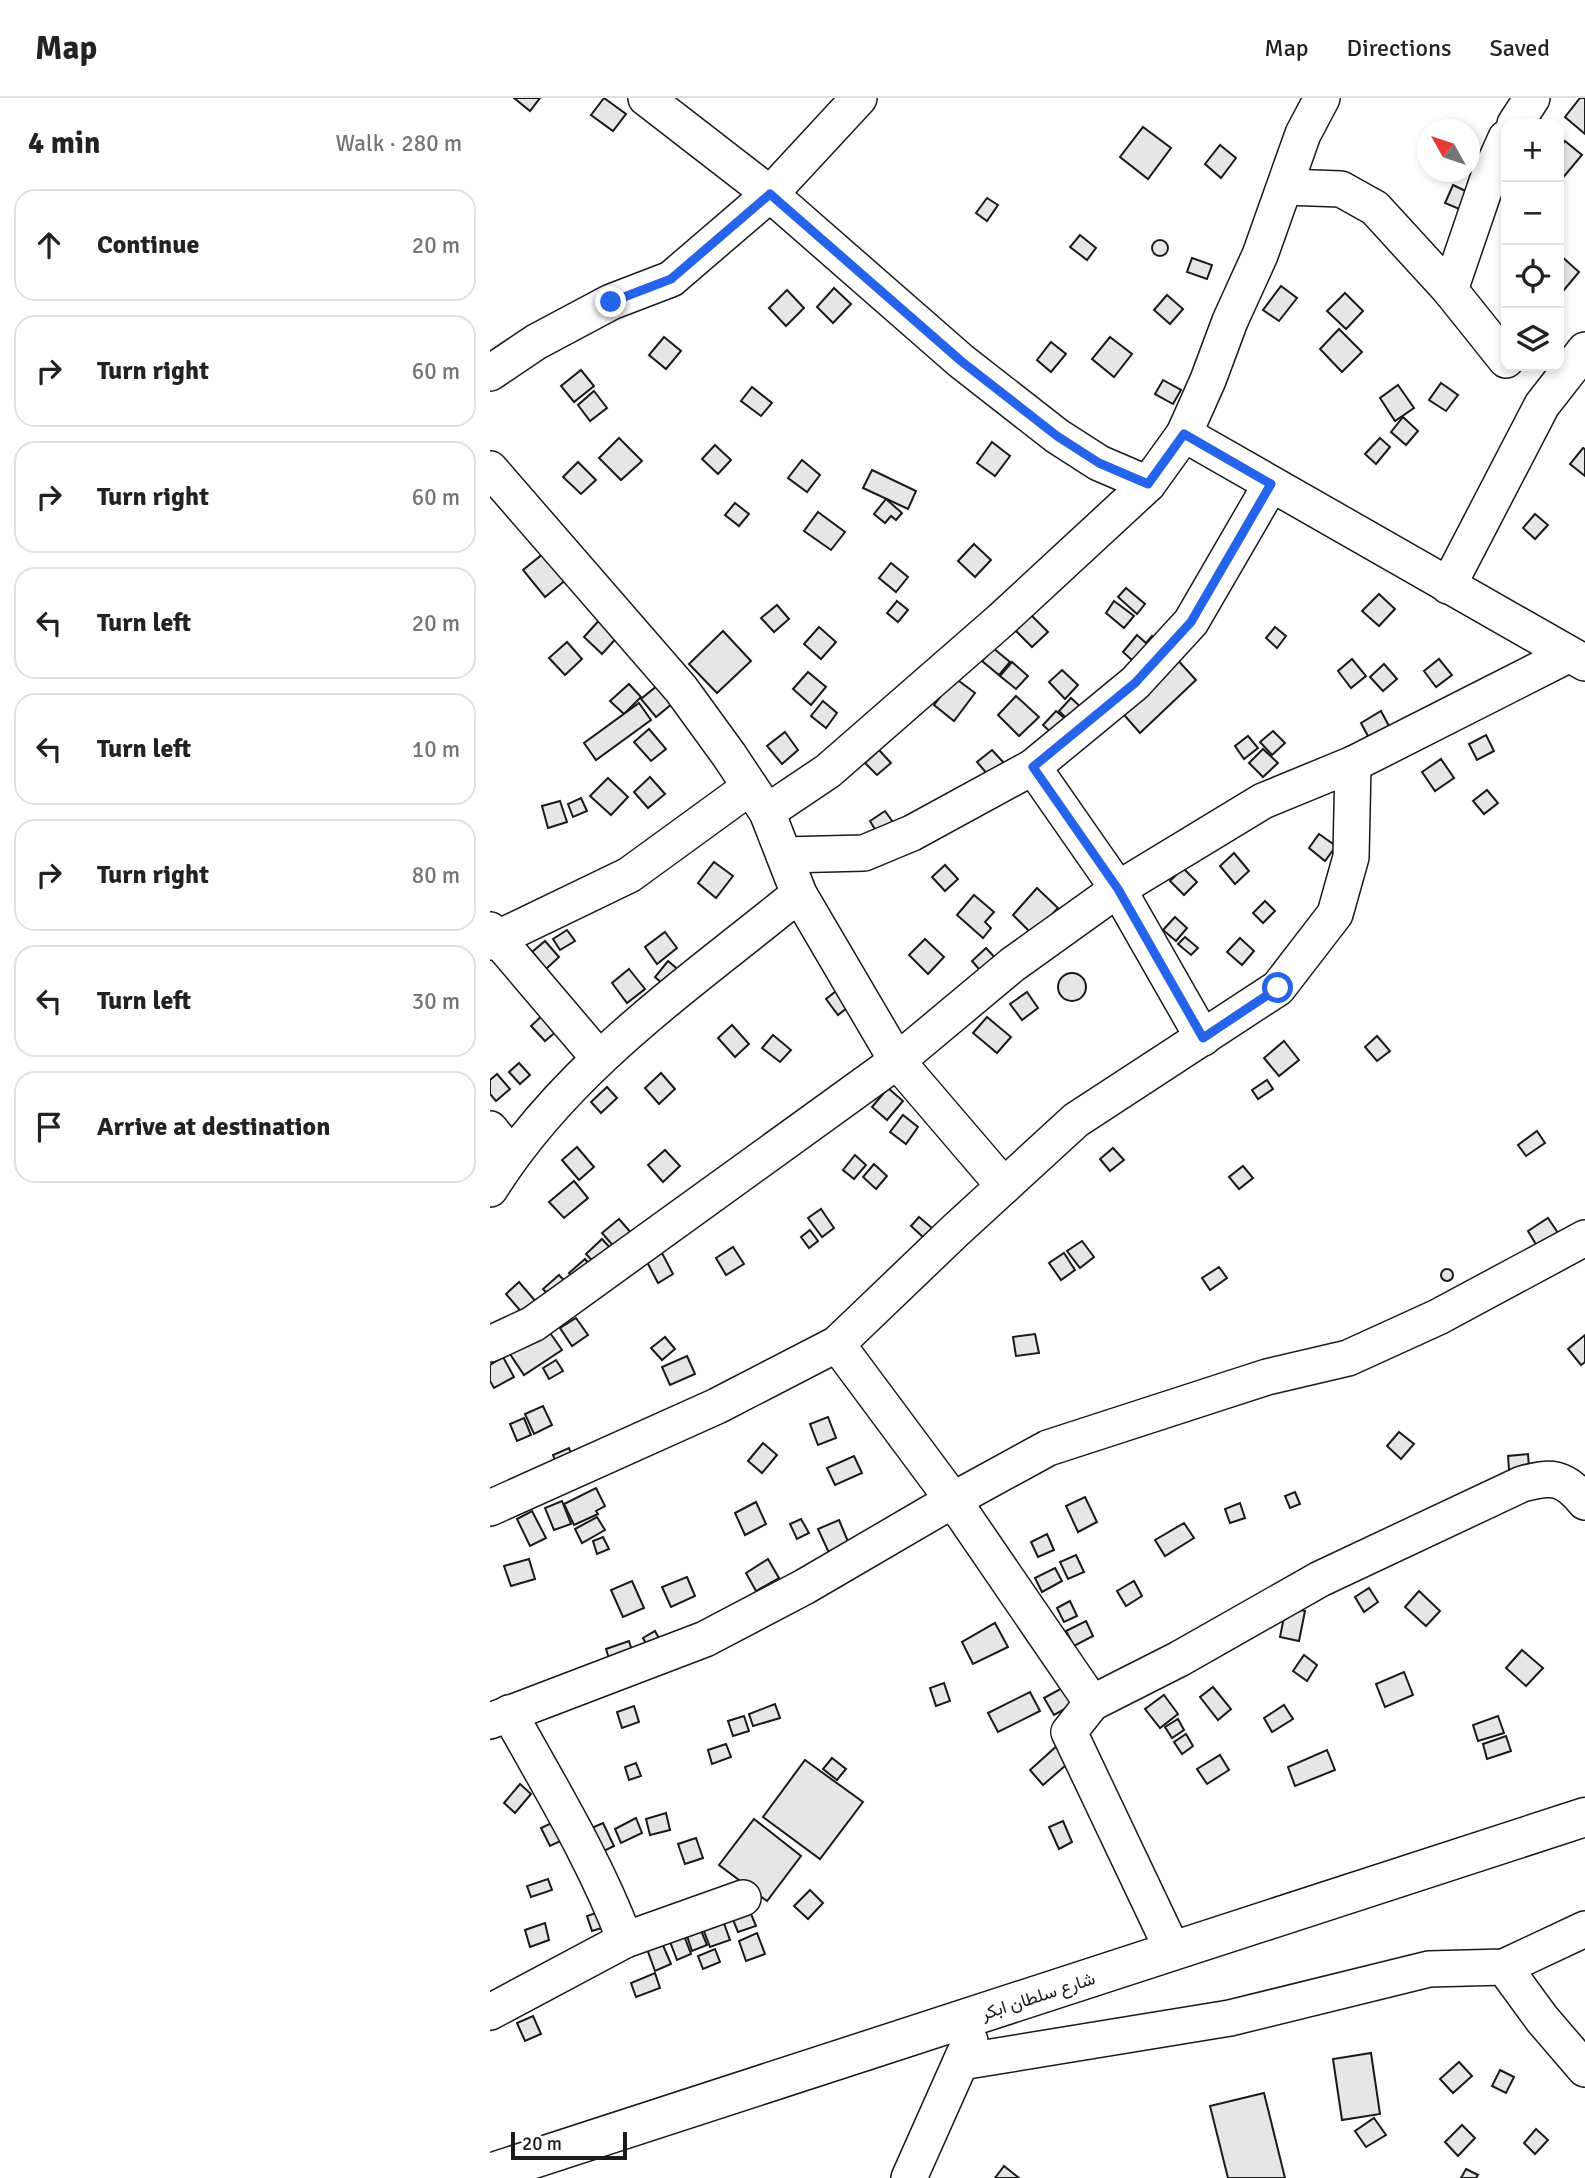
<!DOCTYPE html>
<meta charset="utf-8">
<style>
body{margin:0;font-family:Signika,Vazirmatn,sans-serif;background:#f6f6f6;color:#222}
.controls{position:absolute;right:21px;top:21px;display:grid;overflow:hidden;border-radius:14px;box-shadow:0 4px 10px #0003}
.controls button{width:63px;height:63px;display:grid;place-items:center;padding:0;border:0;border-bottom:2px solid #e0e0e0;background:#fff;color:#222;font:35px sans-serif}
.compass{position:absolute;left:927px;top:21px;width:63px;height:63px;border-radius:50%;background:#fff;box-shadow:0 4px 10px #0003;rotate:310deg}
.scale{position:absolute;left:21px;bottom:18px;width:116px;box-sizing:border-box;padding-left:7px;border:4px solid #1a1a1a;border-top:0;font-size:19px;line-height:24px;white-space:nowrap;color:#1a1a1a;-webkit-text-stroke:5px #fff;paint-order:stroke}
.stop{position:absolute;width:21px;height:21px;margin:-16px;border:5px solid #2563eb;border-radius:50%;background:#fff}
.stop.end{background:#2563eb;border-color:#fff;box-shadow:0 2px 7px #0008}
.list{margin:0;padding:0;list-style:none}
h2{display:flex;justify-content:space-between;align-items:center;height:91px;margin:0;padding:0 28px;font-size:30px}
h2 small{font-size:23px;font-weight:400;color:#767676}
.list li{display:grid;grid-template-columns:46px 1fr auto;gap:21px;align-items:center;box-sizing:border-box;height:112px;margin:0 14px 14px;padding:0 14px;border:2px solid #e0e0e0;border-radius:21px}
.list b{display:block;font-size:26px;white-space:nowrap}
.list em{font-size:23px;font-style:normal;color:#767676}
.icon{flex:none;width:38px;height:38px;fill:none;stroke:currentColor;stroke-width:2;stroke-linecap:round;stroke-linejoin:round}
.map{position:relative;flex:none;width:1095px;height:2080px;overflow:hidden}
header{display:flex;align-items:center;gap:42px;box-sizing:border-box;height:98px;padding:0 35px;background:#fff;border-bottom:2px solid #e0e0e0}
header strong{font-size:33px}
nav{display:flex;gap:38px;margin-inline-start:auto;font-size:24px}
main{display:flex}
aside{flex:1;background:#fff}
.map>svg:first-child{display:block}
.building{fill:#e6e6e6;stroke:#1a1a1a;stroke-width:2}
.lines{fill:none;stroke-linecap:round;stroke-linejoin:round}
.street-casing{stroke:#1a1a1a;stroke-width:38}
.highway-casing{stroke:#1a1a1a;stroke-width:41}
.street{stroke:#fff;stroke-width:35}
.highway{stroke:#fff;stroke-width:38}
.route{stroke:#2563eb;stroke-width:9}
.labels{text-anchor:middle;dominant-baseline:central;stroke-width:5;stroke-linejoin:round;paint-order:stroke}
.street-label{font-size:18px;fill:#1a1a1a;stroke:#fff}
</style>
<header>
<strong>Map</strong>
<nav><a>Map</a><a>Directions</a><a>Saved</a></nav>
</header>
<main>
<aside>
<h2>4 min<small>Walk · 280 m</small></h2>
<ul class="list">
<li><svg class="icon" aria-label="ahead" viewBox="0 0 24 24"><path d="M12 20V5M6 11l6-6 6 6"/></svg><div><b>Continue</b></div><em>20 m</em></li>
<li><svg class="icon" aria-label="right" viewBox="0 0 24 24"><path d="M7 20v-9h11M14 6l5 5-5 5"/></svg><div><b>Turn right</b></div><em>60 m</em></li>
<li><svg class="icon" aria-label="right" viewBox="0 0 24 24"><path d="M7 20v-9h11M14 6l5 5-5 5"/></svg><div><b>Turn right</b></div><em>60 m</em></li>
<li><svg class="icon" aria-label="left" viewBox="0 0 24 24"><path d="M17 20v-9H6M10 6l-5 5 5 5"/></svg><div><b>Turn left</b></div><em>20 m</em></li>
<li><svg class="icon" aria-label="left" viewBox="0 0 24 24"><path d="M17 20v-9H6M10 6l-5 5 5 5"/></svg><div><b>Turn left</b></div><em>10 m</em></li>
<li><svg class="icon" aria-label="right" viewBox="0 0 24 24"><path d="M7 20v-9h11M14 6l5 5-5 5"/></svg><div><b>Turn right</b></div><em>80 m</em></li>
<li><svg class="icon" aria-label="left" viewBox="0 0 24 24"><path d="M17 20v-9H6M10 6l-5 5 5 5"/></svg><div><b>Turn left</b></div><em>30 m</em></li>
<li><svg class="icon" aria-label="arrive" viewBox="0 0 24 24"><path d="M6 21V4h12l-3 4 3 4H6"/></svg><div><b>Arrive at destination</b></div></li>
</ul>
</aside>
<div class="map">
<svg width="1095" height="2080" viewBox="0 0 1095 2080">
<rect width="100%" height="100%" fill="#fff"/>
<g class="building">
<polygon points="24,0 50,0 40,13"/>
<polygon points="114,0 136,16 123,33 101,17"/>
<polygon points="1090,0 1095,0 1095,36 1075,19"/>
<polygon points="653,29 681,50 658,81 630,59"/>
<polygon points="1075,43 1092,57 1071,82 1069,80 1069,51"/>
<polygon points="730,47 746,60 731,80 715,66"/>
<polygon points="963,87 982,96 974,113 955,105"/>
<polygon points="497,100 508,107 497,123 486,115"/>
<polygon points="590,137 606,150 597,162 580,149"/>
<circle cx="670" cy="150" r="8"/>
<polygon points="1069,156 1089,174 1069,198"/>
<polygon points="702,160 722,167 717,181 697,174"/>
<polygon points="791,188 807,200 789,223 773,212"/>
<polygon points="344,190 361,206 343,225 327,209"/>
<polygon points="297,192 314,210 296,228 279,210"/>
<polygon points="855,195 873,213 856,231 837,213"/>
<polygon points="677,197 693,211 680,226 664,212"/>
<polygon points="849,231 872,254 852,274 830,251"/>
<polygon points="174,239 191,253 176,271 159,257"/>
<polygon points="620,239 642,256 624,279 602,261"/>
<polygon points="561,244 576,256 561,274 547,262"/>
<polygon points="91,272 104,288 84,304 71,288"/>
<polygon points="673,282 691,292 683,306 665,296"/>
<polygon points="951,285 968,297 956,313 939,302"/>
<polygon points="908,287 924,310 905,323 890,300"/>
<polygon points="262,289 282,305 271,318 251,303"/>
<polygon points="104,293 117,310 100,323 88,307"/>
<polygon points="913,319 928,333 916,347 901,334"/>
<polygon points="129,340 152,363 131,382 109,360"/>
<polygon points="890,340 900,349 886,366 875,356"/>
<polygon points="502,344 520,358 505,378 487,365"/>
<polygon points="225,347 241,362 228,376 212,361"/>
<polygon points="1093,350 1095,351 1095,378 1080,366"/>
<polygon points="312,362 330,377 317,394 298,380"/>
<polygon points="88,364 106,382 91,396 73,379"/>
<polygon points="382,372 426,393 418,411 373,390"/>
<polygon points="396,401 412,415 406,422 401,418 395,425 384,416"/>
<polygon points="245,405 259,416 249,428 235,417"/>
<polygon points="328,414 355,434 341,452 314,433"/>
<polygon points="1045,416 1058,427 1045,441 1033,430"/>
<polygon points="484,446 501,462 485,479 468,463"/>
<polygon points="54,455 77,481 55,499 33,472"/>
<polygon points="401,465 418,479 406,494 389,480"/>
<polygon points="636,490 655,506 647,516 628,499"/>
<polygon points="889,496 905,511 889,528 872,513"/>
<polygon points="407,503 418,512 408,524 397,515"/>
<polygon points="624,503 644,518 634,530 616,515"/>
<polygon points="287,507 299,521 284,534 271,520"/>
<polygon points="539,515 558,534 542,549 524,531"/>
<polygon points="113,518 131,535 112,556 94,539"/>
<polygon points="329,529 346,544 331,561 314,546"/>
<polygon points="785,529 796,538 787,550 776,540"/>
<polygon points="233,533 261,563 227,595 199,566"/>
<polygon points="647,537 656,545 662,538 674,549 653,572 633,554"/>
<polygon points="77,544 92,561 75,577 59,560"/>
<polygon points="503,550 520,564 509,577 492,563"/>
<polygon points="684,558 706,582 650,635 628,610"/>
<polygon points="862,561 876,578 861,590 848,573"/>
<polygon points="949,561 962,577 946,589 934,573"/>
<polygon points="522,564 538,578 526,591 510,578"/>
<polygon points="894,566 907,581 893,593 880,579"/>
<polygon points="572,572 588,587 575,601 559,584"/>
<polygon points="318,574 336,589 321,607 303,591"/>
<polygon points="465,580 485,595 464,623 444,607"/>
<polygon points="139,586 151,599 134,616 120,603"/>
<polygon points="168,587 183,605 166,619 151,601"/>
<polygon points="526,598 549,619 529,638 508,617"/>
<polygon points="581,600 594,612 581,625 569,613"/>
<polygon points="333,603 347,615 336,630 321,618"/>
<polygon points="149,605 161,622 106,662 94,645"/>
<polygon points="566,613 578,623 565,638 553,627"/>
<polygon points="891,613 899,628 879,640 871,625"/>
<polygon points="159,631 176,651 161,663 144,644"/>
<polygon points="783,633 795,645 782,657 770,644"/>
<polygon points="295,634 308,652 292,666 277,648"/>
<polygon points="996,637 1004,653 987,662 979,646"/>
<polygon points="758,638 768,650 754,661 745,648"/>
<polygon points="773,651 788,665 773,679 759,665"/>
<polygon points="389,652 401,665 387,677 375,665"/>
<polygon points="502,652 514,665 499,678 487,664"/>
<polygon points="951,661 964,680 945,693 932,674"/>
<polygon points="160,679 175,696 158,710 144,694"/>
<polygon points="118,680 138,699 121,717 100,698"/>
<polygon points="997,692 1008,705 994,716 983,703"/>
<polygon points="91,700 97,713 83,719 78,706"/>
<polygon points="70,703 77,724 58,730 52,708"/>
<polygon points="395,713 405,727 389,738 380,723"/>
<polygon points="829,736 846,748 835,763 819,750"/>
<polygon points="744,755 759,773 745,786 730,768"/>
<polygon points="224,764 243,778 226,800 208,785"/>
<polygon points="455,767 468,781 455,793 442,779"/>
<polygon points="693,770 707,784 694,797 680,783"/>
<polygon points="547,790 568,810 543,837 523,817"/>
<polygon points="484,797 504,814 495,824 501,830 493,840 467,817"/>
<polygon points="775,803 785,813 773,825 763,815"/>
<polygon points="685,819 697,830 686,843 673,832"/>
<polygon points="77,832 85,843 70,852 63,841"/>
<polygon points="175,834 187,850 167,866 155,849"/>
<polygon points="695,839 708,850 701,857 688,846"/>
<polygon points="750,840 764,853 752,867 737,854"/>
<polygon points="435,841 454,859 438,876 419,857"/>
<polygon points="55,843 69,859 56,871 42,854"/>
<polygon points="496,850 509,864 495,878 482,863"/>
<polygon points="178,863 191,874 178,890 165,879"/>
<polygon points="139,871 155,891 137,905 122,885"/>
<circle cx="582" cy="889" r="14"/>
<polygon points="350,890 362,906 348,917 336,901"/>
<polygon points="537,894 548,910 532,922 520,906"/>
<polygon points="54,916 68,932 55,943 41,928"/>
<polygon points="497,919 521,939 507,955 483,935"/>
<polygon points="242,927 259,946 245,959 228,940"/>
<polygon points="283,937 301,952 290,964 272,950"/>
<polygon points="887,938 900,953 887,963 875,949"/>
<polygon points="794,943 809,962 789,978 774,960"/>
<polygon points="29,965 40,977 30,986 19,974"/>
<polygon points="171,975 185,991 169,1006 155,990"/>
<polygon points="7,976 20,991 6,1003 0,996 0,982"/>
<polygon points="777,982 783,991 768,1001 762,992"/>
<polygon points="117,989 127,1000 111,1015 101,1004"/>
<polygon points="398,990 413,1003 397,1022 382,1009"/>
<polygon points="413,1017 428,1029 416,1046 400,1034"/>
<polygon points="1047,1033 1055,1045 1036,1058 1028,1047"/>
<polygon points="87,1049 104,1069 89,1082 72,1062"/>
<polygon points="623,1050 634,1062 620,1073 610,1061"/>
<polygon points="175,1052 190,1068 173,1084 158,1067"/>
<polygon points="365,1057 376,1067 364,1081 353,1072"/>
<polygon points="384,1066 397,1078 386,1091 373,1079"/>
<polygon points="753,1068 763,1080 749,1091 739,1079"/>
<polygon points="84,1083 98,1100 74,1120 59,1104"/>
<polygon points="331,1111 344,1130 332,1139 318,1120"/>
<polygon points="429,1119 442,1130 433,1139 421,1128"/>
<polygon points="1058,1120 1068,1135 1047,1148 1038,1133"/>
<polygon points="129,1121 143,1137 126,1151 112,1135"/>
<polygon points="320,1132 328,1143 319,1150 311,1139"/>
<polygon points="112,1141 125,1155 108,1169 96,1156"/>
<polygon points="592,1143 604,1159 590,1170 577,1153"/>
<polygon points="243,1149 254,1166 236,1177 226,1160"/>
<polygon points="172,1155 183,1176 168,1185 157,1164"/>
<polygon points="574,1155 585,1172 571,1182 559,1165"/>
<polygon points="95,1161 104,1172 89,1186 79,1175"/>
<polygon points="729,1169 737,1180 720,1192 712,1180"/>
<circle cx="957" cy="1177" r="6"/>
<polygon points="69,1177 80,1189 64,1203 53,1191"/>
<polygon points="29,1184 48,1206 34,1217 16,1196"/>
<polygon points="86,1220 98,1237 82,1248 70,1230"/>
<polygon points="58,1232 72,1252 34,1277 20,1256"/>
<polygon points="545,1236 549,1255 526,1258 523,1239"/>
<polygon points="1095,1237 1095,1264 1091,1267 1078,1251"/>
<polygon points="175,1239 185,1251 172,1262 161,1250"/>
<polygon points="197,1258 205,1276 180,1287 172,1269"/>
<polygon points="13,1259 24,1279 4,1290 0,1283 0,1267"/>
<polygon points="66,1262 73,1273 59,1281 53,1270"/>
<polygon points="53,1308 62,1327 44,1336 35,1316"/>
<polygon points="338,1319 346,1340 328,1347 320,1326"/>
<polygon points="34,1320 41,1337 27,1343 20,1326"/>
<polygon points="909,1334 924,1346 911,1361 897,1348"/>
<polygon points="273,1345 287,1357 272,1375 258,1363"/>
<polygon points="79,1350 84,1363 68,1370 63,1357"/>
<polygon points="1038,1356 1039,1370 1019,1372 1018,1358"/>
<polygon points="364,1358 372,1375 345,1387 337,1370"/>
<polygon points="106,1390 115,1408 106,1413 108,1416 84,1427 74,1406"/>
<polygon points="805,1394 810,1406 800,1410 795,1398"/>
<polygon points="595,1399 607,1424 588,1434 576,1408"/>
<polygon points="72,1403 81,1426 64,1432 55,1410"/>
<polygon points="266,1404 276,1426 255,1437 245,1415"/>
<polygon points="750,1405 755,1420 740,1425 735,1411"/>
<polygon points="42,1413 56,1440 40,1448 27,1421"/>
<polygon points="107,1419 115,1432 92,1445 85,1431"/>
<polygon points="311,1421 319,1435 307,1441 300,1426"/>
<polygon points="349,1422 359,1446 339,1455 328,1431"/>
<polygon points="694,1425 704,1440 675,1458 665,1442"/>
<polygon points="557,1436 564,1452 548,1459 541,1444"/>
<polygon points="113,1439 119,1451 107,1456 103,1443"/>
<polygon points="586,1457 594,1474 578,1481 570,1464"/>
<polygon points="39,1461 45,1481 21,1488 14,1468"/>
<polygon points="278,1461 289,1480 266,1493 256,1475"/>
<polygon points="565,1470 572,1483 552,1494 545,1480"/>
<polygon points="197,1479 205,1498 181,1509 172,1489"/>
<polygon points="142,1483 154,1510 133,1519 121,1492"/>
<polygon points="644,1483 652,1498 636,1508 627,1493"/>
<polygon points="879,1490 888,1504 874,1514 865,1499"/>
<polygon points="929,1493 950,1513 936,1528 915,1509"/>
<polygon points="580,1503 587,1518 574,1524 567,1510"/>
<polygon points="796,1509 815,1513 809,1543 790,1539"/>
<polygon points="596,1523 603,1538 584,1548 576,1533"/>
<polygon points="505,1525 518,1549 483,1566 472,1544"/>
<polygon points="165,1533 171,1544 159,1551 153,1540"/>
<polygon points="139,1543 144,1559 121,1567 116,1551"/>
<polygon points="1032,1552 1053,1570 1036,1588 1016,1570"/>
<polygon points="814,1557 827,1567 817,1583 803,1573"/>
<polygon points="914,1574 923,1597 895,1609 886,1586"/>
<polygon points="454,1585 460,1603 446,1608 440,1590"/>
<polygon points="574,1589 584,1606 564,1617 554,1600"/>
<polygon points="723,1589 741,1611 728,1622 710,1599"/>
<polygon points="540,1594 550,1613 508,1634 498,1615"/>
<polygon points="674,1597 688,1616 670,1630 655,1611"/>
<polygon points="285,1606 290,1620 263,1628 259,1616"/>
<polygon points="794,1607 803,1621 782,1634 774,1620"/>
<polygon points="144,1608 149,1624 132,1630 127,1614"/>
<polygon points="254,1618 259,1633 243,1638 238,1623"/>
<polygon points="1008,1618 1014,1635 988,1643 983,1627"/>
<polygon points="688,1621 694,1632 682,1640 675,1629"/>
<polygon points="696,1636 703,1648 692,1656 684,1644"/>
<polygon points="1016,1638 1021,1653 997,1661 993,1646"/>
<polygon points="236,1646 241,1659 222,1666 218,1652"/>
<polygon points="569,1646 583,1661 553,1687 540,1672"/>
<polygon points="837,1652 845,1672 805,1688 798,1669"/>
<polygon points="730,1657 739,1672 717,1686 707,1671"/>
<polygon points="342,1660 356,1671 347,1682 333,1671"/>
<polygon points="315,1662 373,1704 330,1761 273,1719"/>
<polygon points="146,1665 151,1678 139,1682 135,1669"/>
<polygon points="30,1686 41,1696 25,1715 14,1705"/>
<polygon points="176,1715 180,1732 160,1737 156,1721"/>
<polygon points="146,1720 152,1735 131,1745 125,1731"/>
<polygon points="70,1721 79,1739 60,1748 51,1730"/>
<polygon points="264,1721 311,1758 277,1803 229,1767"/>
<polygon points="573,1723 582,1744 569,1751 559,1729"/>
<polygon points="113,1725 124,1748 108,1756 97,1732"/>
<polygon points="206,1740 213,1760 195,1766 188,1746"/>
<polygon points="58,1781 62,1792 41,1799 37,1788"/>
<polygon points="320,1792 333,1805 318,1821 304,1808"/>
<polygon points="120,1810 125,1826 102,1833 97,1818"/>
<polygon points="259,1811 266,1828 248,1834 241,1817"/>
<polygon points="232,1820 240,1842 220,1849 212,1828"/>
<polygon points="55,1825 59,1842 40,1849 35,1832"/>
<polygon points="210,1830 217,1847 202,1853 196,1835"/>
<polygon points="193,1835 201,1856 187,1862 179,1841"/>
<polygon points="267,1835 275,1856 256,1863 249,1843"/>
<polygon points="172,1845 181,1866 165,1873 157,1851"/>
<polygon points="225,1851 230,1864 213,1871 208,1858"/>
<polygon points="165,1875 170,1890 146,1899 141,1885"/>
<polygon points="43,1918 51,1936 35,1943 27,1925"/>
<polygon points="881,1955 890,2016 852,2022 843,1961"/>
<polygon points="969,1964 982,1978 963,1995 950,1981"/>
<polygon points="1010,1972 1024,1979 1016,1995 1002,1988"/>
<polygon points="774,1995 795,2080 738,2080 720,2008"/>
<polygon points="884,2020 896,2037 876,2049 865,2033"/>
<polygon points="972,2027 985,2040 968,2058 955,2044"/>
<polygon points="1046,2031 1058,2042 1045,2056 1034,2045"/>
<polygon points="514,2068 529,2080 505,2080"/>
<polygon points="976,2071 988,2077 986,2080 971,2080"/>
</g>
<g class="lines">
<defs>
<g id="street">
<polyline points="156,0 280,96 471,263 567,338 609,365 658,386"/>
<polyline points="1025,26 1042,0"/>
<polyline points="795,89 851,91 885,110 960,192 1016,262"/>
<polyline points="960,192 999,78 1016,40"/>
<polyline points="0,275 46,244 121,204 181,181 280,96 369,0"/>
<polyline points="694,336 1095,565"/>
<polyline points="0,371 191,591 239,657 277,714 309,796 407,963 514,1088"/>
<polyline points="958,488 1052,307 1095,252"/>
<polyline points="543,669 628,791 713,940"/>
<polyline points="277,714 338,673 511,522 658,386 694,336 718,282 740,223 770,157 813,36 832,0"/>
<polyline points="294,757 374,755 422,735 543,669 645,585 701,524 781,386"/>
<polyline points="0,832 108,959"/>
<polyline points="0,844 139,777 260,689"/>
<polyline points="0,1031 21,1057"/>
<path d="M0,1091C76,969 199,886 309,796"/>
<polyline points="0,1246 43,1226 407,963 522,867 628,791 773,703 863,666 1078,557"/>
<polyline points="347,1246 463,1402 602,1605"/>
<polyline points="0,1410 227,1308 347,1246 466,1132 586,1022 788,890 845,816 861,759 863,666"/>
<path d="M19,1615C60,1689 105,1762 135,1842"/>
<polyline points="0,1623 215,1541 314,1489 463,1402 558,1350 777,1279 858,1260 948,1219 1095,1140"/>
<path d="M683,1853L579,1634L602,1605L689,1561L830,1481L1032,1386C1061,1378 1074,1378 1095,1404"/>
<polyline points="1014,1869 1052,1921 1095,1971"/>
<polyline points="0,1914 135,1842 253,1800"/>
<polyline points="471,1964 740,1920 939,1871 1014,1869 1095,1831"/>
<polyline points="419,2080 480,1943"/>
</g>
<polyline id="highway" points="0,2075 1095,1719"/>
</defs>
<use href="#street" class="street-casing"/>
<use href="#highway" class="highway-casing"/>
<use href="#street" class="street"/>
<use href="#highway" class="highway"/>
</g>
<g class="lines">
<polyline class="route" points="121,204 181,181 280,96 471,263 567,338 609,365 658,386 694,336 781,386 701,524 645,585 543,669 628,791 713,940 788,890"/>
</g>
<g class="labels">
<g class="street-label">
<text transform="translate(548 1898) rotate(-18)">شارع سلطان ابكر</text>
</g>
</g>
</svg>
<div class="controls">
<button>+</button>
<button>−</button>
<button><svg class="icon" aria-label="locate" viewBox="0 0 24 24"><circle cx="12" cy="12" r="6"/><path d="M12 2v4M12 18v4M2 12h4M18 12h4"/></svg></button>
<button><svg class="icon" aria-label="layers" viewBox="0 0 24 24"><path d="M12 4l9 5-9 5-9-5zM3 14l9 5 9-5"/></svg></button>
</div>
<svg class="compass" viewBox="-18 -18 36 36"><path d="M0-13l5 13h-10z" fill="#e53935"/><path d="M0 13l5-13h-10z" fill="#767676"/></svg>
<div class="scale">20 m</div>
<div class="stop" style="left:788px;top:890px"></div>
<div class="stop end" style="left:121px;top:204px"></div>
</div>
</main>
